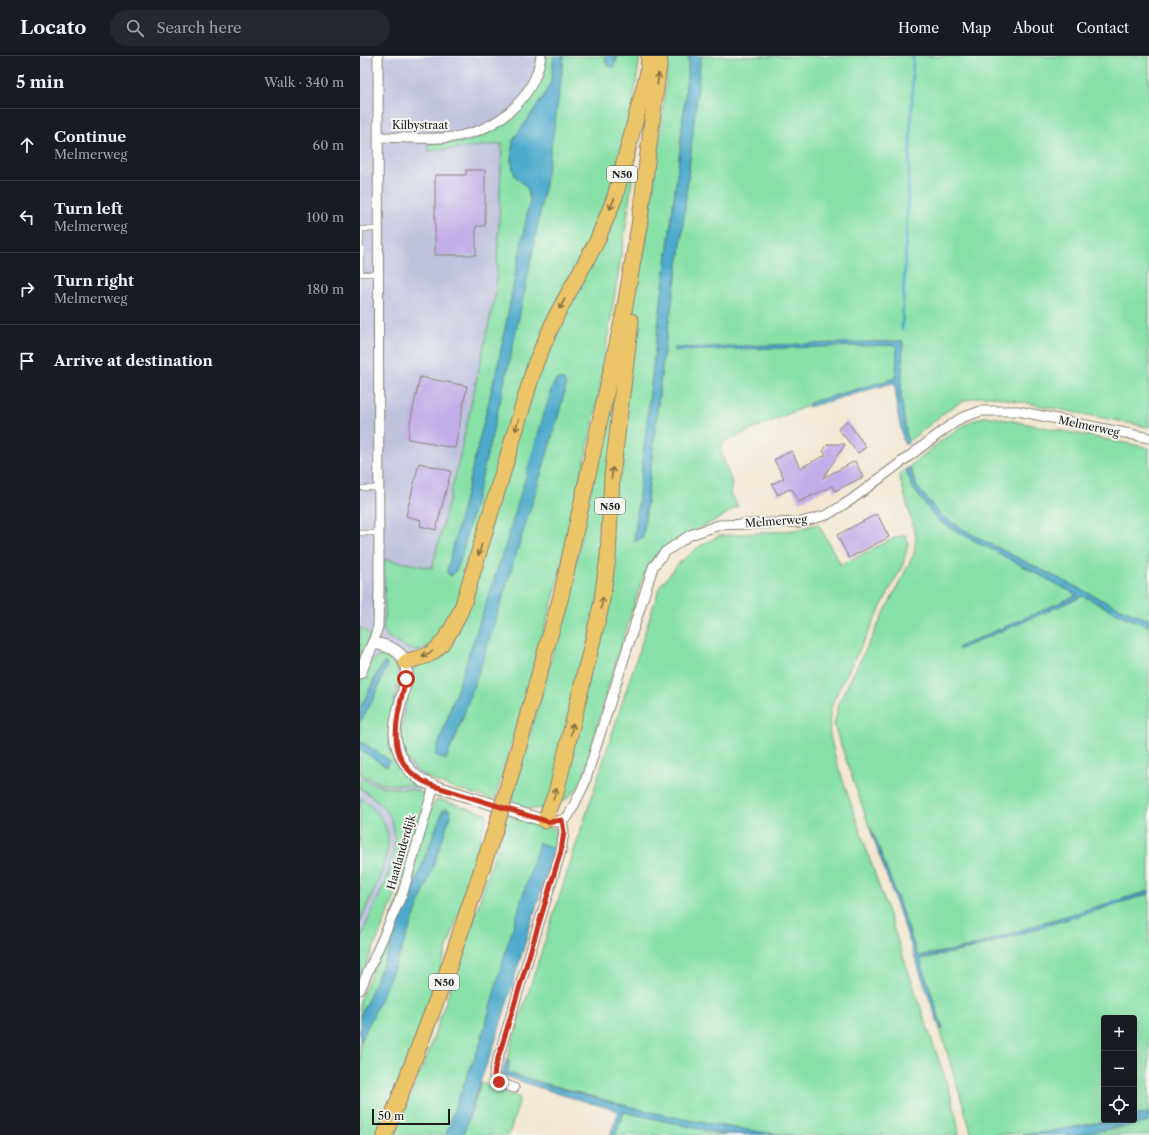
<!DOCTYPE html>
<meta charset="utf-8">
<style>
body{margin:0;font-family:"Libre Caslon Text",serif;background:#242831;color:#f1f3f6}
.controls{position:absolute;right:12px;bottom:12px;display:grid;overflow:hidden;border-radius:4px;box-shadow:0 4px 16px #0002}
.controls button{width:36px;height:36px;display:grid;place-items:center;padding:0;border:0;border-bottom:1px solid #363941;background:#171b24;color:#f1f3f6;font:20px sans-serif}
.scale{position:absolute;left:12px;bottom:10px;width:78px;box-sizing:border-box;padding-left:4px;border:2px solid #1c1c1c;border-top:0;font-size:11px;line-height:14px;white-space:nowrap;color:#1c1c1c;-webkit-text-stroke:3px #f6f6f2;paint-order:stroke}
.stop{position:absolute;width:12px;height:12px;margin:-9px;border:3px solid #c8321e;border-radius:50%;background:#fff}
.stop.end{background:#c8321e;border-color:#fff;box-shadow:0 1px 4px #0008}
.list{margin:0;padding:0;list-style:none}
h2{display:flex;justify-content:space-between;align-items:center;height:52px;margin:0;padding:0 16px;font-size:17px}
h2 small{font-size:13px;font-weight:400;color:#9ea1a6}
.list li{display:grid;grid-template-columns:26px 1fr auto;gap:12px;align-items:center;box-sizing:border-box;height:72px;padding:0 16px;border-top:1px solid #363941}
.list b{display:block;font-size:15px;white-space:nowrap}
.list p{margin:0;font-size:13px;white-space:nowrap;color:#9ea1a6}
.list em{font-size:13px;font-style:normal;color:#9ea1a6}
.icon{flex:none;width:22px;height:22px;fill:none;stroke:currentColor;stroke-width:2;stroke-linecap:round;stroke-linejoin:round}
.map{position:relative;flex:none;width:789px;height:1079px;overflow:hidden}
header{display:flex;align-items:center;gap:24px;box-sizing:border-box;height:56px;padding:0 20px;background:#171b24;border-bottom:1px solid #363941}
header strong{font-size:19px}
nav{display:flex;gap:22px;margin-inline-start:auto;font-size:14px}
.search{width:280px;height:36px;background:#242831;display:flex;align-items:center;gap:10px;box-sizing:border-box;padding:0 14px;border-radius:22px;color:#9ea1a6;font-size:15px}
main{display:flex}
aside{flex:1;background:#171b24}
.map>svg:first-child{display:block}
.industrial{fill:#bfc2dd}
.green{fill:#87e1a7;stroke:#527e62;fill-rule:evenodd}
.water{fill:#4eaacc;stroke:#356374}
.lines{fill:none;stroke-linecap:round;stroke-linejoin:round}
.stream{stroke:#4eaacc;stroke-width:3}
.building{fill:#c1ade8}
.service-casing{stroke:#888276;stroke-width:6}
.minor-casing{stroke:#888276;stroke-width:11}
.tertiary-casing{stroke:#888276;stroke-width:13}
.trunk-casing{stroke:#888276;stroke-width:17}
.service{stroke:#fff;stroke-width:4.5}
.minor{stroke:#fff;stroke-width:9}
.tertiary{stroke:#fff;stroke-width:11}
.trunk{stroke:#edc569;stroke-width:15}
.trunk-bridge-casing{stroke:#888276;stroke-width:17;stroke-linecap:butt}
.trunk-bridge{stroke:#edc569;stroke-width:15}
.oneway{stroke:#847042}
.route{stroke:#c8321e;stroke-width:5}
.labels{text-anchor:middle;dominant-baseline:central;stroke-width:4;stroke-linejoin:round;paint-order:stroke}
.shield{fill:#f6f6f2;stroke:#5d5d5c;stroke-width:1}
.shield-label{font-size:10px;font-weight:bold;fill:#1c1c1c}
.street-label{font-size:11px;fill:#1c1c1c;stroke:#f6f6f2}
</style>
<header>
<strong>Locato</strong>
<div class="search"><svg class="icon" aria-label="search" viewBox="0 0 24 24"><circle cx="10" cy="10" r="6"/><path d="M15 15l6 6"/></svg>Search here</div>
<nav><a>Home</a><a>Map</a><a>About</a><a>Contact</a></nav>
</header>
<main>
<aside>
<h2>5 min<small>Walk · 340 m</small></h2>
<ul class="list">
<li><svg class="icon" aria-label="ahead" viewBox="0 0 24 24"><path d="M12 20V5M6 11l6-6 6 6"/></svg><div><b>Continue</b><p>Melmerweg</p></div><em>60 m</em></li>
<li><svg class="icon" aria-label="left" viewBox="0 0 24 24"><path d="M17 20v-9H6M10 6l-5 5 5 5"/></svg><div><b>Turn left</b><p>Melmerweg</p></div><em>100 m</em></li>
<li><svg class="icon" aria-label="right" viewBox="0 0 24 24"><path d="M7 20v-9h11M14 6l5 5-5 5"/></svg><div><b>Turn right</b><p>Melmerweg</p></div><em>180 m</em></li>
<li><svg class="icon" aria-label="arrive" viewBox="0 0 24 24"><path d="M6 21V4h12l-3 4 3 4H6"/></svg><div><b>Arrive at destination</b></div></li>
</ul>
</aside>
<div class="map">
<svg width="789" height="1079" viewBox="0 0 789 1079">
<rect width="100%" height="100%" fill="#f6f6f2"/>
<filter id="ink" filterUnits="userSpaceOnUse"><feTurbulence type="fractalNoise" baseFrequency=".025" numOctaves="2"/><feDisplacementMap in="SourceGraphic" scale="8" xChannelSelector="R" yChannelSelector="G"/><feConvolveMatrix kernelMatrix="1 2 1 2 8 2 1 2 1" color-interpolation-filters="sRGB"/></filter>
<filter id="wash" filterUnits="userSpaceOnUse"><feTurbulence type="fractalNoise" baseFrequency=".012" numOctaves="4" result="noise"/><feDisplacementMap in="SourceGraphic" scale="16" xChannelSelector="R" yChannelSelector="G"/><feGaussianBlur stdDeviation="0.9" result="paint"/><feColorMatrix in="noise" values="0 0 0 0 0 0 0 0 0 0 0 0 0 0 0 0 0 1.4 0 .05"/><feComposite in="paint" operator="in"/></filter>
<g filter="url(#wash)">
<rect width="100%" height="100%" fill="#f3e7d1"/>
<polygon class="industrial" points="0,0 200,0 96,504 142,519 87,681 52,746 0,902"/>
<g class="green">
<path d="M186,0H194L191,25L184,40L153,84L151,104L155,120L167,132L170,143L139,304L87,515L89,519H93L99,509L149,307L201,26L204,0H246L245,7L257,6V0H280L272,55L240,169L193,253L96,556L75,588L57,595L48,593L28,581L23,573L25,559L24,503L72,512L97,413L136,235L142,88L69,95L67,88C80,87 94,87 107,85C147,75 180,40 186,0Z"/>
<path d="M308,0H329L319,102L292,319L274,486L283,481L303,302L320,197L341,0H789V371L631,340C592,340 577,367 547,386L541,341L543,285L315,294L534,289L537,292L536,322L449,347V349L363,386L360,393L372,428L370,438L378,450L360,462L310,487L299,496L286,514L282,524L248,631L223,722C209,752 179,758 150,749L209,540L268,252L284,199L301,74Z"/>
<path d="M281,59L265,176L236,354L196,533L135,744C99,733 33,724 41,672C44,651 51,630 55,609L82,594L184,290L213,233ZM195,325L206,330L198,361L128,587L94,687L75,699L146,488Z"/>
<path d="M627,360L789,392V564L744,545L626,486L582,461L557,431L550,410C574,392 597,367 627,360Z"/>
<polygon points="546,413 552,431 578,465 718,539 599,591 598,593 723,540 765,561 789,570 789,835 685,866 607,892 558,900 517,786 509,770 474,669 480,644 554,498 556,481 539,419"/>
<path d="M458,468L481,509L534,482L546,479L548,488L543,508L473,645C466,672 470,681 477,707L591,1040L596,1059L599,1079H433L406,1077L303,1060L148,1017L149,1005H146L300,530L319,507L340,490L359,480L436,474Z"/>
<polygon points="0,571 10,579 0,606"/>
<path d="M22,599C32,603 38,613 39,623C33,652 20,686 39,713C44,720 54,726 60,731L59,732L49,729L23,728L0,718V693L25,710L29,704L0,685V666L12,646L27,610L19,613L0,653V626L13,604Z"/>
<path d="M0,722L22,731L50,733L64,737L66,741L49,807L0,924C0,912 0,896 1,884C12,847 52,791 26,754C19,745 9,738 0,732Z"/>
<path d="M0,742C14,751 28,766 28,784C29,806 9,844 0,866Z"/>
<polygon points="79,743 127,758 100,854 53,992 16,1079 0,1079 0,987 40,898 91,758 83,755 30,892 0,961 0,943 19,900 67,762 74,747"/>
<polygon points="147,759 196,773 194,792 179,787 120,988 96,1048 86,1079 33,1079 68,998 115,859"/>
<polygon points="789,838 789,1057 774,1060 774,962 744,962 744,1064 751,1064 681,1077 612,1079 580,973 583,973 560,903 611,893"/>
<polygon points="121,1027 160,1042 149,1079 103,1079"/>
<polygon points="264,1056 366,1079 255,1079"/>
<polygon points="789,1066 789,1079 715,1079"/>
</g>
<g class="water">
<path d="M194,0H204C183,172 143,342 99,509L93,519H89L87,515L139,304L170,143L167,132L155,120L151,104L153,84L184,40L191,25Z"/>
<polygon points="246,0 257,0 254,11 247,10"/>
<polygon points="329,0 341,0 320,197 303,302 283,481 274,486 292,319 319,102"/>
<polygon points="543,285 541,341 548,388 544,388 538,359 535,328 533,327 449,351 449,347 536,322 537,292 534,289 315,295 314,292"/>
<path d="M198,323L204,324L206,330C190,393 169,456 150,518C130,581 111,644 86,704L75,699L146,488L191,334L195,325Z"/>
<polygon points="549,411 557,431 582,461 626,486 744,545 789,564 789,570 765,561 723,540 598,594 599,591 717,539 578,465 552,431 546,413"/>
<polygon points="23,607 26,607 27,610 12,646 0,666 0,653"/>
<polygon points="0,685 29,704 28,710 25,710 0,693"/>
<path d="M87,753L90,754L91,758C65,836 36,913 0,987V961L30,892L83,754Z"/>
<polygon points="509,770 517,786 558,900 607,892 685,866 789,835 789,838 611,893 560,903 583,973 580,973"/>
<path d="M179,787L194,792L133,993C121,1020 113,1050 103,1079H86L96,1048L120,988L147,890Z"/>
<path d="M146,1005H149L148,1017C242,1045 336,1071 433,1079L362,1078L264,1056L255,1079H250L259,1055L199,1038L142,1019Z"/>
<path d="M789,1057V1066L715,1079H662C700,1076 736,1064 774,1064V1060Z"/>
</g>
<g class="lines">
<polyline class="stream" points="542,273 552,45 553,0"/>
</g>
<g id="blocks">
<g class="building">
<polygon points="106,114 125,114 125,170 116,170 116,199 75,199 75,119 106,119"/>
<polygon points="60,321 107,330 95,392 71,388 72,387 48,383 50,367"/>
<polygon points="487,365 506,391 498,397 478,373"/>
<polygon points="468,388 485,388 463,422 495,405 503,421 475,435 472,430 439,446 433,434 430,433 418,439 412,428 424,422 414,404 432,395 440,412 466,399 463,395"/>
<polygon points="59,407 91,415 76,474 60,470 61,464 46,460"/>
<polygon points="517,458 529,481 489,502 477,479"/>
</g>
</g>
</g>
<g filter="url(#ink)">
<use href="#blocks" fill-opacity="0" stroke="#888276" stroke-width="1"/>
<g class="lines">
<defs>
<g id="service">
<polyline points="0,173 18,173"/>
<polyline points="1,173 1,218"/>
<polyline points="0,218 19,218"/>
<polyline points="0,432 19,432"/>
<polyline points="0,477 19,477"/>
</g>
<g id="minor">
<path d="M19,81C42,81 70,84 93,81C136,75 174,44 181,0"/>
<polyline points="13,587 18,570 19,534 18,0"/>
<polyline points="185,765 196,766 206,762 209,759 224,729 293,511 305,496 330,479 359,469 441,466 467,459 491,444 584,374 601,362 621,355 658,355 789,382"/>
<polyline points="0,934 43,836 74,730"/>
<polyline points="154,1032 139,1026 134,1020 135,1012 201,795 204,776 202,764"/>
</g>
<path id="tertiary" d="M0,617L13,587C72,596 35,640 35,677C35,687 39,697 44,706C51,718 62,726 74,730L185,765"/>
<g id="trunk">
<polyline points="287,26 289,0"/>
<path d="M46,606C53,603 62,602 70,598C86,588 96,566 103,549L176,306L197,258L237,185L255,141L288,16"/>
<polyline points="147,733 201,540 263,261 279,170 300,0"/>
<polyline points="185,765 196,737 241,550 248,501 252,420 271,265"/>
<polyline points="25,1079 84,925 136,771"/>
</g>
</defs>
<use href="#service" class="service-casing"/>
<use href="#minor" class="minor-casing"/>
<use href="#tertiary" class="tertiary-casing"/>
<use href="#trunk" class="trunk-casing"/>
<use href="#service" class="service"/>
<use href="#minor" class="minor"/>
<use href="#tertiary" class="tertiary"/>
<use href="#trunk" class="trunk"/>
<defs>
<polyline id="trunk-bridge" points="136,771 147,733"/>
</defs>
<use href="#trunk-bridge" class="trunk-bridge-casing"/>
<use href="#trunk-bridge" class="trunk-bridge"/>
</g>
<defs><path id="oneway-shaft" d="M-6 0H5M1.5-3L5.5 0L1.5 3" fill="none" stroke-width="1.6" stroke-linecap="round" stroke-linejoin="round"/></defs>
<g class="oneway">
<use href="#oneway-shaft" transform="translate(298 23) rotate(-83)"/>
<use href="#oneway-shaft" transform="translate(252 148) rotate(112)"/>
<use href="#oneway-shaft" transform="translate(202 248) rotate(119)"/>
<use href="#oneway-shaft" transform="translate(157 369) rotate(107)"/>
<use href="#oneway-shaft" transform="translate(252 417) rotate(-85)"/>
<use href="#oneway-shaft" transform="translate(120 494) rotate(107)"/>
<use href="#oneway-shaft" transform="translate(242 547) rotate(-80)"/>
<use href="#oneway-shaft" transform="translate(67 598) rotate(154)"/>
<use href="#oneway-shaft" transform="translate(212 673) rotate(-76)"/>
<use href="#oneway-shaft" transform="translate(195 738) rotate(-73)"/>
</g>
</g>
<g class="lines" filter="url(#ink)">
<path class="route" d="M46,623C36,665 21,710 74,730L189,766L202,764L204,776L201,795L135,1012L134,1020L139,1026"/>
</g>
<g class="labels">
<g class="shield">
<rect x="247" y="110" width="30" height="16" rx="3"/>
<rect x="235" y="442" width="30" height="16" rx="3"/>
<rect x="69" y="918" width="30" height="16" rx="3"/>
</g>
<g class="shield-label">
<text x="262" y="118">N50</text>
<text x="250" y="450">N50</text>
<text x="84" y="926">N50</text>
</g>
<g class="street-label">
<text x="60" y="69">Kilbystraat</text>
<text transform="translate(729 370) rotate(12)">Melmerweg</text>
<text transform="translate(416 465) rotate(-4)">Melmerweg</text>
<text transform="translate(41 796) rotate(-74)">Haatlanderdijk</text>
</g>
</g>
</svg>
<div class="controls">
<button>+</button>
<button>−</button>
<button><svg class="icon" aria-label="locate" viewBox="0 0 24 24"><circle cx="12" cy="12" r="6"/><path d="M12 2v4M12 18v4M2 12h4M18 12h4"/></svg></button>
</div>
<div class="scale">50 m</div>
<div class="stop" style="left:46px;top:623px"></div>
<div class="stop end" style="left:139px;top:1026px"></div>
</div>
</main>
